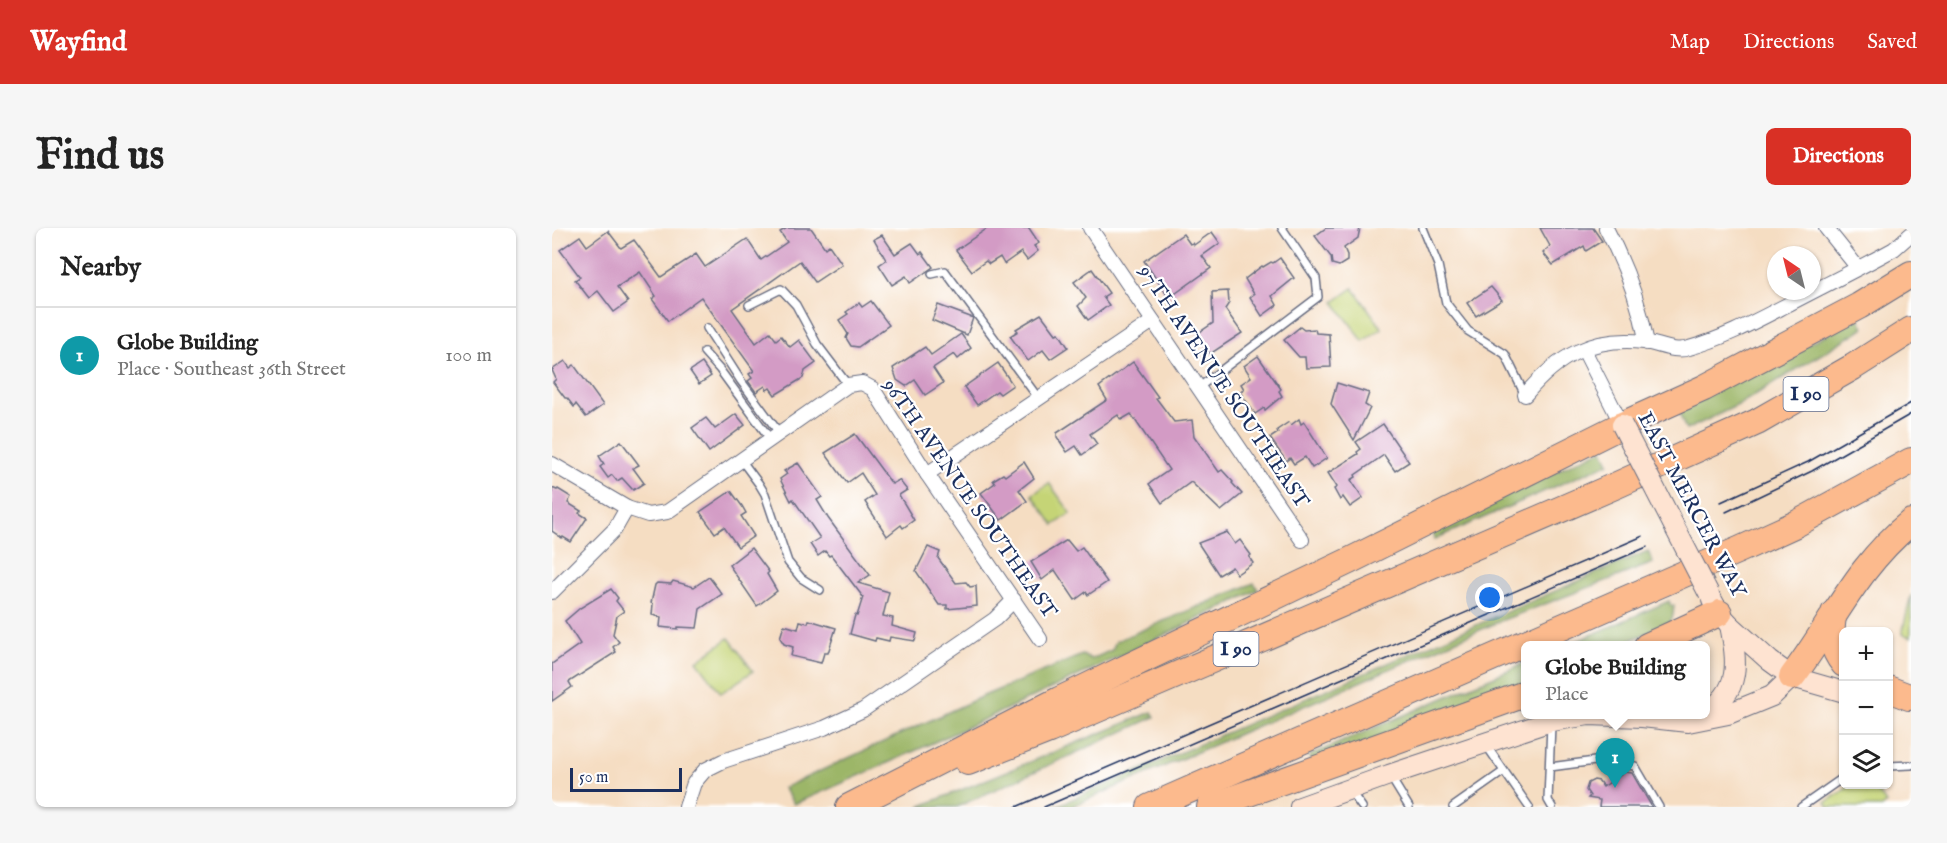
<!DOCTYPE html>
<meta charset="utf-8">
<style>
body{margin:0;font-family:"IM FELL English",serif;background:#f6f6f6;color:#222}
.controls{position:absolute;right:18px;bottom:18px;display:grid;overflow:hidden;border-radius:9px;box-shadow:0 2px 4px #0004}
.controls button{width:54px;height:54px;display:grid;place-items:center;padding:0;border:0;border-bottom:2px solid #e0e0e0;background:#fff;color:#222;font:30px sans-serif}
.compass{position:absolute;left:1215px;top:18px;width:54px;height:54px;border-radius:50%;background:#fff;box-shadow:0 2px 4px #0004;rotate:325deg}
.scale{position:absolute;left:18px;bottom:15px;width:112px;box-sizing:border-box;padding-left:6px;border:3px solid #1b2f5e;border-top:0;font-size:16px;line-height:21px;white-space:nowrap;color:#1b2f5e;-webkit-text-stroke:4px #fff;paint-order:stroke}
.you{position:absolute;left:938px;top:370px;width:21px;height:21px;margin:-15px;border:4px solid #fff;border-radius:50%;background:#1a73e8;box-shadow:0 0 0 9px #1a73e833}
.badge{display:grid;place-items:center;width:39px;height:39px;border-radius:50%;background:#d93025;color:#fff;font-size:20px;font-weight:700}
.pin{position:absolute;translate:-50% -50px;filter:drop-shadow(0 2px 3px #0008)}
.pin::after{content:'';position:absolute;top:32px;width:21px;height:18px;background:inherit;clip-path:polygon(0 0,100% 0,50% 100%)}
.popup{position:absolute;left:969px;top:413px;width:189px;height:78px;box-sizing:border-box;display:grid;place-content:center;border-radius:9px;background:#fff;filter:drop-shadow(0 2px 4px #0005);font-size:20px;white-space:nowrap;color:#767676}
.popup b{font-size:22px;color:#222}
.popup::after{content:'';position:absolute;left:50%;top:100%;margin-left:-12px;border:12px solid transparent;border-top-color:#fff}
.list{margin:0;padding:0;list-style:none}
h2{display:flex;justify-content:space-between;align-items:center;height:78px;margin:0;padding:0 24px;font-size:26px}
h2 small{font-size:20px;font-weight:400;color:#767676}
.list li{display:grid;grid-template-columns:39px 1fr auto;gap:18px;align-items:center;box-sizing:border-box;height:96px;padding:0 24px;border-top:2px solid #e0e0e0}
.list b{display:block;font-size:22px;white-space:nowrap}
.list p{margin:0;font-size:20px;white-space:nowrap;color:#767676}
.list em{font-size:20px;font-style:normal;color:#767676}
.icon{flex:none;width:33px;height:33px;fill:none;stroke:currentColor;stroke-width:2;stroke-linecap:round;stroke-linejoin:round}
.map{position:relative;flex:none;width:1359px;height:579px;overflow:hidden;border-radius:9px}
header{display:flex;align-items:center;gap:36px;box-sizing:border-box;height:84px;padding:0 30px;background:#d93025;color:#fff}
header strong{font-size:28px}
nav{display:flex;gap:33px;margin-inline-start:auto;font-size:21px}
.intro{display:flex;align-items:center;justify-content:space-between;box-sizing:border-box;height:144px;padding:0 36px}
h1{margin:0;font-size:42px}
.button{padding:15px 27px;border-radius:9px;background:#d93025;color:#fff;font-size:21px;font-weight:700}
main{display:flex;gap:36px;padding:0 36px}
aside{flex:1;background:#fff;border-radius:9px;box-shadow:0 2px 4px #0004}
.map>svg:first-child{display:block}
.green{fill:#c5d476;stroke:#70826a;stroke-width:1.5}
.forest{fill:#9cb667;stroke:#5c7262;stroke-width:1.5}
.building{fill:#d39bc5}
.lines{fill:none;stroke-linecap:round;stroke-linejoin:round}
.lane-casing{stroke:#676c81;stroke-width:10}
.street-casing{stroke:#676c81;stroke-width:16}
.secondary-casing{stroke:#676c81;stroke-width:22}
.highway-casing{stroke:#676c81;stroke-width:28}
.lane{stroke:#fff;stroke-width:7}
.street{stroke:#fff;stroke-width:14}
.secondary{stroke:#fee3d1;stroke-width:20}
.highway{stroke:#fcba8d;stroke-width:26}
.tram{stroke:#1b2f5e;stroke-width:1.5}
.secondary-bridge-casing{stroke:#676c81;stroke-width:22;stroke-linecap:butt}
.secondary-bridge{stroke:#fee3d1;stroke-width:20}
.labels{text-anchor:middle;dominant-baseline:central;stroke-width:4.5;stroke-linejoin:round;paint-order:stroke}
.shield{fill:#fff;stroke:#5f6d8e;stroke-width:1.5}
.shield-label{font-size:20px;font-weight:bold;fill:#1b2f5e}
.street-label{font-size:21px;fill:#1b2f5e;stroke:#fff}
</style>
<header>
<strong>Wayfind</strong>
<nav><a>Map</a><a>Directions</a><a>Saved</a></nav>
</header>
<div class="intro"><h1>Find us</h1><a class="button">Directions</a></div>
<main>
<aside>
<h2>Nearby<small></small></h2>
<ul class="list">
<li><span class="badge" style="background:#0f9aa8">1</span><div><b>Globe Building</b><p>Place · Southeast 36th Street</p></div><em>100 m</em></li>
</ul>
</aside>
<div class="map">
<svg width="1359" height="579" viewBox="0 0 1359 579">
<rect width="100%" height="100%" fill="#fff"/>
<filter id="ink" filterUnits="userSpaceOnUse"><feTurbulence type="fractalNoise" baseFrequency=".0167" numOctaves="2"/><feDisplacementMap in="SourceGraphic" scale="12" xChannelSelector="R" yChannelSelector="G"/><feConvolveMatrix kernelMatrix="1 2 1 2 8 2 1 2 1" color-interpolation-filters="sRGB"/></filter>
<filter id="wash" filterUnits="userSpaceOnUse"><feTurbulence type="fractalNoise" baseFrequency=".008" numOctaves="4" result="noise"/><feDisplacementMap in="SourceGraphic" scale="24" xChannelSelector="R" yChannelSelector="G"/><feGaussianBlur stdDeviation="1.35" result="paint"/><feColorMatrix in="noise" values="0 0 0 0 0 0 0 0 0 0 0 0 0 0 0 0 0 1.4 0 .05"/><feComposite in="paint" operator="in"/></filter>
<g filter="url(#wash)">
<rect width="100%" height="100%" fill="#f5ddc2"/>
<g class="green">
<polygon points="801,60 830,100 811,113 782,74"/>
<polygon points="497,255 519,285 502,297 480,267"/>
<polygon points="1359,367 1359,409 1350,406"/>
<polygon points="177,410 201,443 169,465 145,433"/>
<polygon points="1321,557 1334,575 1329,579 1277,579 1274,574 1300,557"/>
</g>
<g class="forest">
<polygon points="1307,90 1312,99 1302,106 1188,176 1134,202 1126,182"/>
<polygon points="1051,221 1057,235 883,311 879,302"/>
<polygon points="1096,323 1101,335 951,392 518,579 502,579"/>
<path d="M702,355L706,362C553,436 399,509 242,576L231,560L429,469L530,427L540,431L560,422L564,413Z"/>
<polygon points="1117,373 1119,378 1122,377 1121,387 1118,395 1067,417 1014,418"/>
<polygon points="973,435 973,458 760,535 757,528"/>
<polygon points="600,484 603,489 405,579 367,579"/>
</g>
<g id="blocks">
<g class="building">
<polygon points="235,0 259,0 273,20 277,17 290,36 263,54 248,33 180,81 204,115 218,104 224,112 229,108 238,119 247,112 264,135 253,143 251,150 223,167 218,160 215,162 213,158 204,164 196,153 200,150 197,146 202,143 149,69 116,93 100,71 104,68 88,44 65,59 76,74 62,84 46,63 37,70 23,52 28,49 8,22 28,8 35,18 56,3 69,20 82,12 109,49 144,26 153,39 195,11 209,32 235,14 228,4"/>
<polygon points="436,0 477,0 487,15 482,18 486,23 475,32 469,24 452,36 448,29 437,36 434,33 420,43 404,22"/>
<polygon points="774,0 808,0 806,10 792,20 795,27 795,33 787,38 780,36 779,29 763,8"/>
<polygon points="988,0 1041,0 1050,13 1034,23 1032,18 1001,37 991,25 998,18"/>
<polygon points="660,4 668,15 650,28 659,40 617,70 592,33 631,6 638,16 641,15 642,17"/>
<polygon points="330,7 343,26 360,15 368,26 370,24 381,39 358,55 354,48 340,57 327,37 334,32 322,11"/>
<polygon points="728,30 742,50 720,68 725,77 710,88 698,69 702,66 693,51 710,38 711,39 719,34 721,35"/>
<polygon points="540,41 557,65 551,69 557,77 536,92 526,78 534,70 522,54"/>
<polygon points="939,59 950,72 924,88 915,75"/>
<polygon points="676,63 677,75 673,81 690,105 658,126 645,106 661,95 660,64"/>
<polygon points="319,73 337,97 306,119 299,118 294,110 296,106 287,92 296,86 294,84 307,75 310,79"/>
<polygon points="386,77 421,90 415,107 380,92"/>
<polygon points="489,86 504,106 507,105 516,119 498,131 491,122 476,133 458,108 466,103 464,101"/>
<polygon points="748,99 752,102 763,101 764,105 777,106 779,139 754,140 753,129 747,129 732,112"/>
<polygon points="409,106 419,120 406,131 402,126 381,140 391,155 373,167 363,152 354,158 345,152 341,140 373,119 379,127"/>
<polygon points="706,128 729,161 727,163 730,168 713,182 712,180 703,186 688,164 692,161 689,156 699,149 692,138"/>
<polygon points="13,133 18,140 22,137 51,177 34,189 24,176 22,179 15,170 13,170 1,154 4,151 0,142"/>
<polygon points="581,134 606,169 604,170 622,194 640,192 642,208 667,244 670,242 681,254 680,255 690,266 669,283 639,254 610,275 597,256 617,242 579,186 569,192 566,187 538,206 545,216 530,227 524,218 515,224 505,209 505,205 555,172 547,159"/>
<polygon points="150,135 159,148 147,156 138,143"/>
<polygon points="446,135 461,157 448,166 445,163 425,177 412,159"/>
<polygon points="785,155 817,165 813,177 818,180 802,212 779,176"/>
<polygon points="184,186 193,197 157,224 140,200 154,190 163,201"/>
<polygon points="747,191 749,196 752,194 775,230 760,240 753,229 742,236 738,230 734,233 718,210 726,205 725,202 737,194 739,197"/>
<polygon points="831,196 857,234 843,243 832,227 803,247 804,249 799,252 811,270 798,279 791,269 788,272 782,261 785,259 776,245 806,226 805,224 809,221 804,214"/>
<polygon points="303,206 340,256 347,252 355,262 347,267 362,292 351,300 349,297 335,308 313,274 323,267 309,245 295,255 273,225"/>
<polygon points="69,213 87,237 81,240 92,255 81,262 70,250 65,253 60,247 56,250 48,239 52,236 47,228"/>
<polygon points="472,234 482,250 467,262 475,273 449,292 429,265 443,255 441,252 451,246 453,248"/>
<polygon points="246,235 270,269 265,272 276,290 318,347 306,355 337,364 331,388 341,390 340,398 365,405 363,413 338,409 337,413 324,410 323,413 298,406 303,387 305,388 311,369 279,327 277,328 273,323 266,328 258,316 268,310 241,271 239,273 228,251 235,246 232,243"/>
<polygon points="0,260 5,262 6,261 19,269 16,275 29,283 27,285 35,290 19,314 11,309 10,310 0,303"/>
<polygon points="179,263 190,278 194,285 189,288 202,308 186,319 172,299 163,305 148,284"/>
<polygon points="675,304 683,316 688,312 699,327 697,329 701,335 685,346 680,339 667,347 646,315"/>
<polygon points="515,312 524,323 530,319 555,354 536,367 534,364 523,372 503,342 490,352 479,334"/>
<polygon points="376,319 388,324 386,330 404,355 414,354 418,359 424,358 425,378 395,381 395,377 387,377 364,343"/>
<polygon points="199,320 217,344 215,346 225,363 205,378 177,337"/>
<polygon points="157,349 170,366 148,381 145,400 126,399 126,401 108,399 109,389 100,387 101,376 99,375 103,357 105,355 119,356 121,353 142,359"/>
<polygon points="59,361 66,370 64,373 72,383 65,388 61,406 67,414 61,419 64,424 17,454 20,459 0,473 0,436 28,416 13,393 28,380"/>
<polygon points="257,392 284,400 276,425 272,425 269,435 239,428 241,419 232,416 228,410 232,397 246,401 248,393 256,395"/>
<polygon points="1073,544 1080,545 1100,579 1047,579 1048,572 1036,570 1038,568 1034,562 1036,555 1042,552 1047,553 1051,559"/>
</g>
</g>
</g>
<g filter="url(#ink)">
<use href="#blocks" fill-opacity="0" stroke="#676c81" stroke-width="1.5"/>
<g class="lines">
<defs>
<g id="lane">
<polyline points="871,0 886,37 894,75 916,103 953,126 973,167"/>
<polyline points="380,46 393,43 487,171"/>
<polyline points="197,77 229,61 244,77 265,116 296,157"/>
<polyline points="155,100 189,153 228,206"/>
<polyline points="152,124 168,142 219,212"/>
<polyline points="646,160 766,69 764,50 730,0"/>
<polyline points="190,233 207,256 213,266 236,334 249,350 268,362"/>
<polyline points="999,496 996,572 1000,579"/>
<polyline points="934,517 977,579"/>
<polyline points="1336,538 1359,537"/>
<polyline points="998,539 1043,533 1083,538 1107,579"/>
<polyline points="838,548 857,579"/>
<polyline points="799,564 810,579"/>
<polyline points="901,579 952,543"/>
<polyline points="1249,579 1292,549"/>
</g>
<g id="street">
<polyline points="538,0 750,312"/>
<path d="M1054,0C1074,38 1087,73 1095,115"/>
<polyline points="1274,0 1306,40"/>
<polyline points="1032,122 1070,197"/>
<path d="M973,167C1006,128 1040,108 1092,114C1107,116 1122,125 1137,120C1170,111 1202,94 1233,78C1269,59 1306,41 1342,21L1359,6"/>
<polyline points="0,236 75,280"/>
<polyline points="375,246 601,93"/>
<polyline points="0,364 63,301 75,280 96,287 115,284 296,157 310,155 321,161 375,246 488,411"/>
<polyline points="134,579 142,555 153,542 171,533 272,500 311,482 443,391 462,372"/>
</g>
<g id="secondary">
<polyline points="1160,372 1167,385 1178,397 1218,433 1240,449 1292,464"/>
<path d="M1153,485C1190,463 1185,433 1178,397"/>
<polyline points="748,579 837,547 999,493 1037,487 1090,489 1136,494 1176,486 1220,468 1240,449"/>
</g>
<g id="highway">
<path d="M1282,385C1277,404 1280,421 1292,436"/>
<polyline points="1095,418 1167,385"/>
<path d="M1240,449C1281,395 1304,339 1359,294"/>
<polyline points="1336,461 1357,469"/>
<polyline points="416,534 497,502 1065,257 1205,194 1301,139 1359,102"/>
<polyline points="297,579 507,472 797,333 1070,197 1152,160 1307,78 1359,46"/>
<polyline points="598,579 1189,321 1244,296 1359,233"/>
<polyline points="658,579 973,466"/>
</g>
</defs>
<use href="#lane" class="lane-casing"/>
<use href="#street" class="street-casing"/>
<use href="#secondary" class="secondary-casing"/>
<use href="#highway" class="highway-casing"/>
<use href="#lane" class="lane"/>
<use href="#street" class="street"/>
<use href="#secondary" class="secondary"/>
<use href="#highway" class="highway"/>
<g class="tram">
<polyline points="1169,274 1256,234 1359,175"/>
<polyline points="1174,284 1260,243 1359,186"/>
<polyline points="464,579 1091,308"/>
<polyline points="492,579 1095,319"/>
</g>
<defs>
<polyline id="secondary-bridge" points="1070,197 1157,366"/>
</defs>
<use href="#secondary-bridge" class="secondary-bridge-casing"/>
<use href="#secondary-bridge" class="secondary-bridge"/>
</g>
</g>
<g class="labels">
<g class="shield">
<rect x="1231.5" y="149" width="45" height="34" rx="4.5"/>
<rect x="661.5" y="404" width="45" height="34" rx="4.5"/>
</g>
<g class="shield-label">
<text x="1254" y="166">I 90</text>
<text x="684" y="421">I 90</text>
</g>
<g class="street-label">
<text transform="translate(671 159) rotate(56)">97TH AVENUE SOUTHEAST</text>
<text transform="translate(417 271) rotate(55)">96TH AVENUE SOUTHEAST</text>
<text transform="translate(1139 277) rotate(62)">EAST MERCER WAY</text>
</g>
</g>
</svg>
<div class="controls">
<button>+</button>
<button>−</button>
<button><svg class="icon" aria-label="layers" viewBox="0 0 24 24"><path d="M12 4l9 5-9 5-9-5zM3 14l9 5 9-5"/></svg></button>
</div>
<svg class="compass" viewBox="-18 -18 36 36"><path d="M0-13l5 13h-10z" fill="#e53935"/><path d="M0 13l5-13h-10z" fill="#767676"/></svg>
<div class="scale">50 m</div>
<div class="you"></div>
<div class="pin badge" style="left:1063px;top:560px;background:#0f9aa8">1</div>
<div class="popup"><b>Globe Building</b>Place</div>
</div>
</main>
